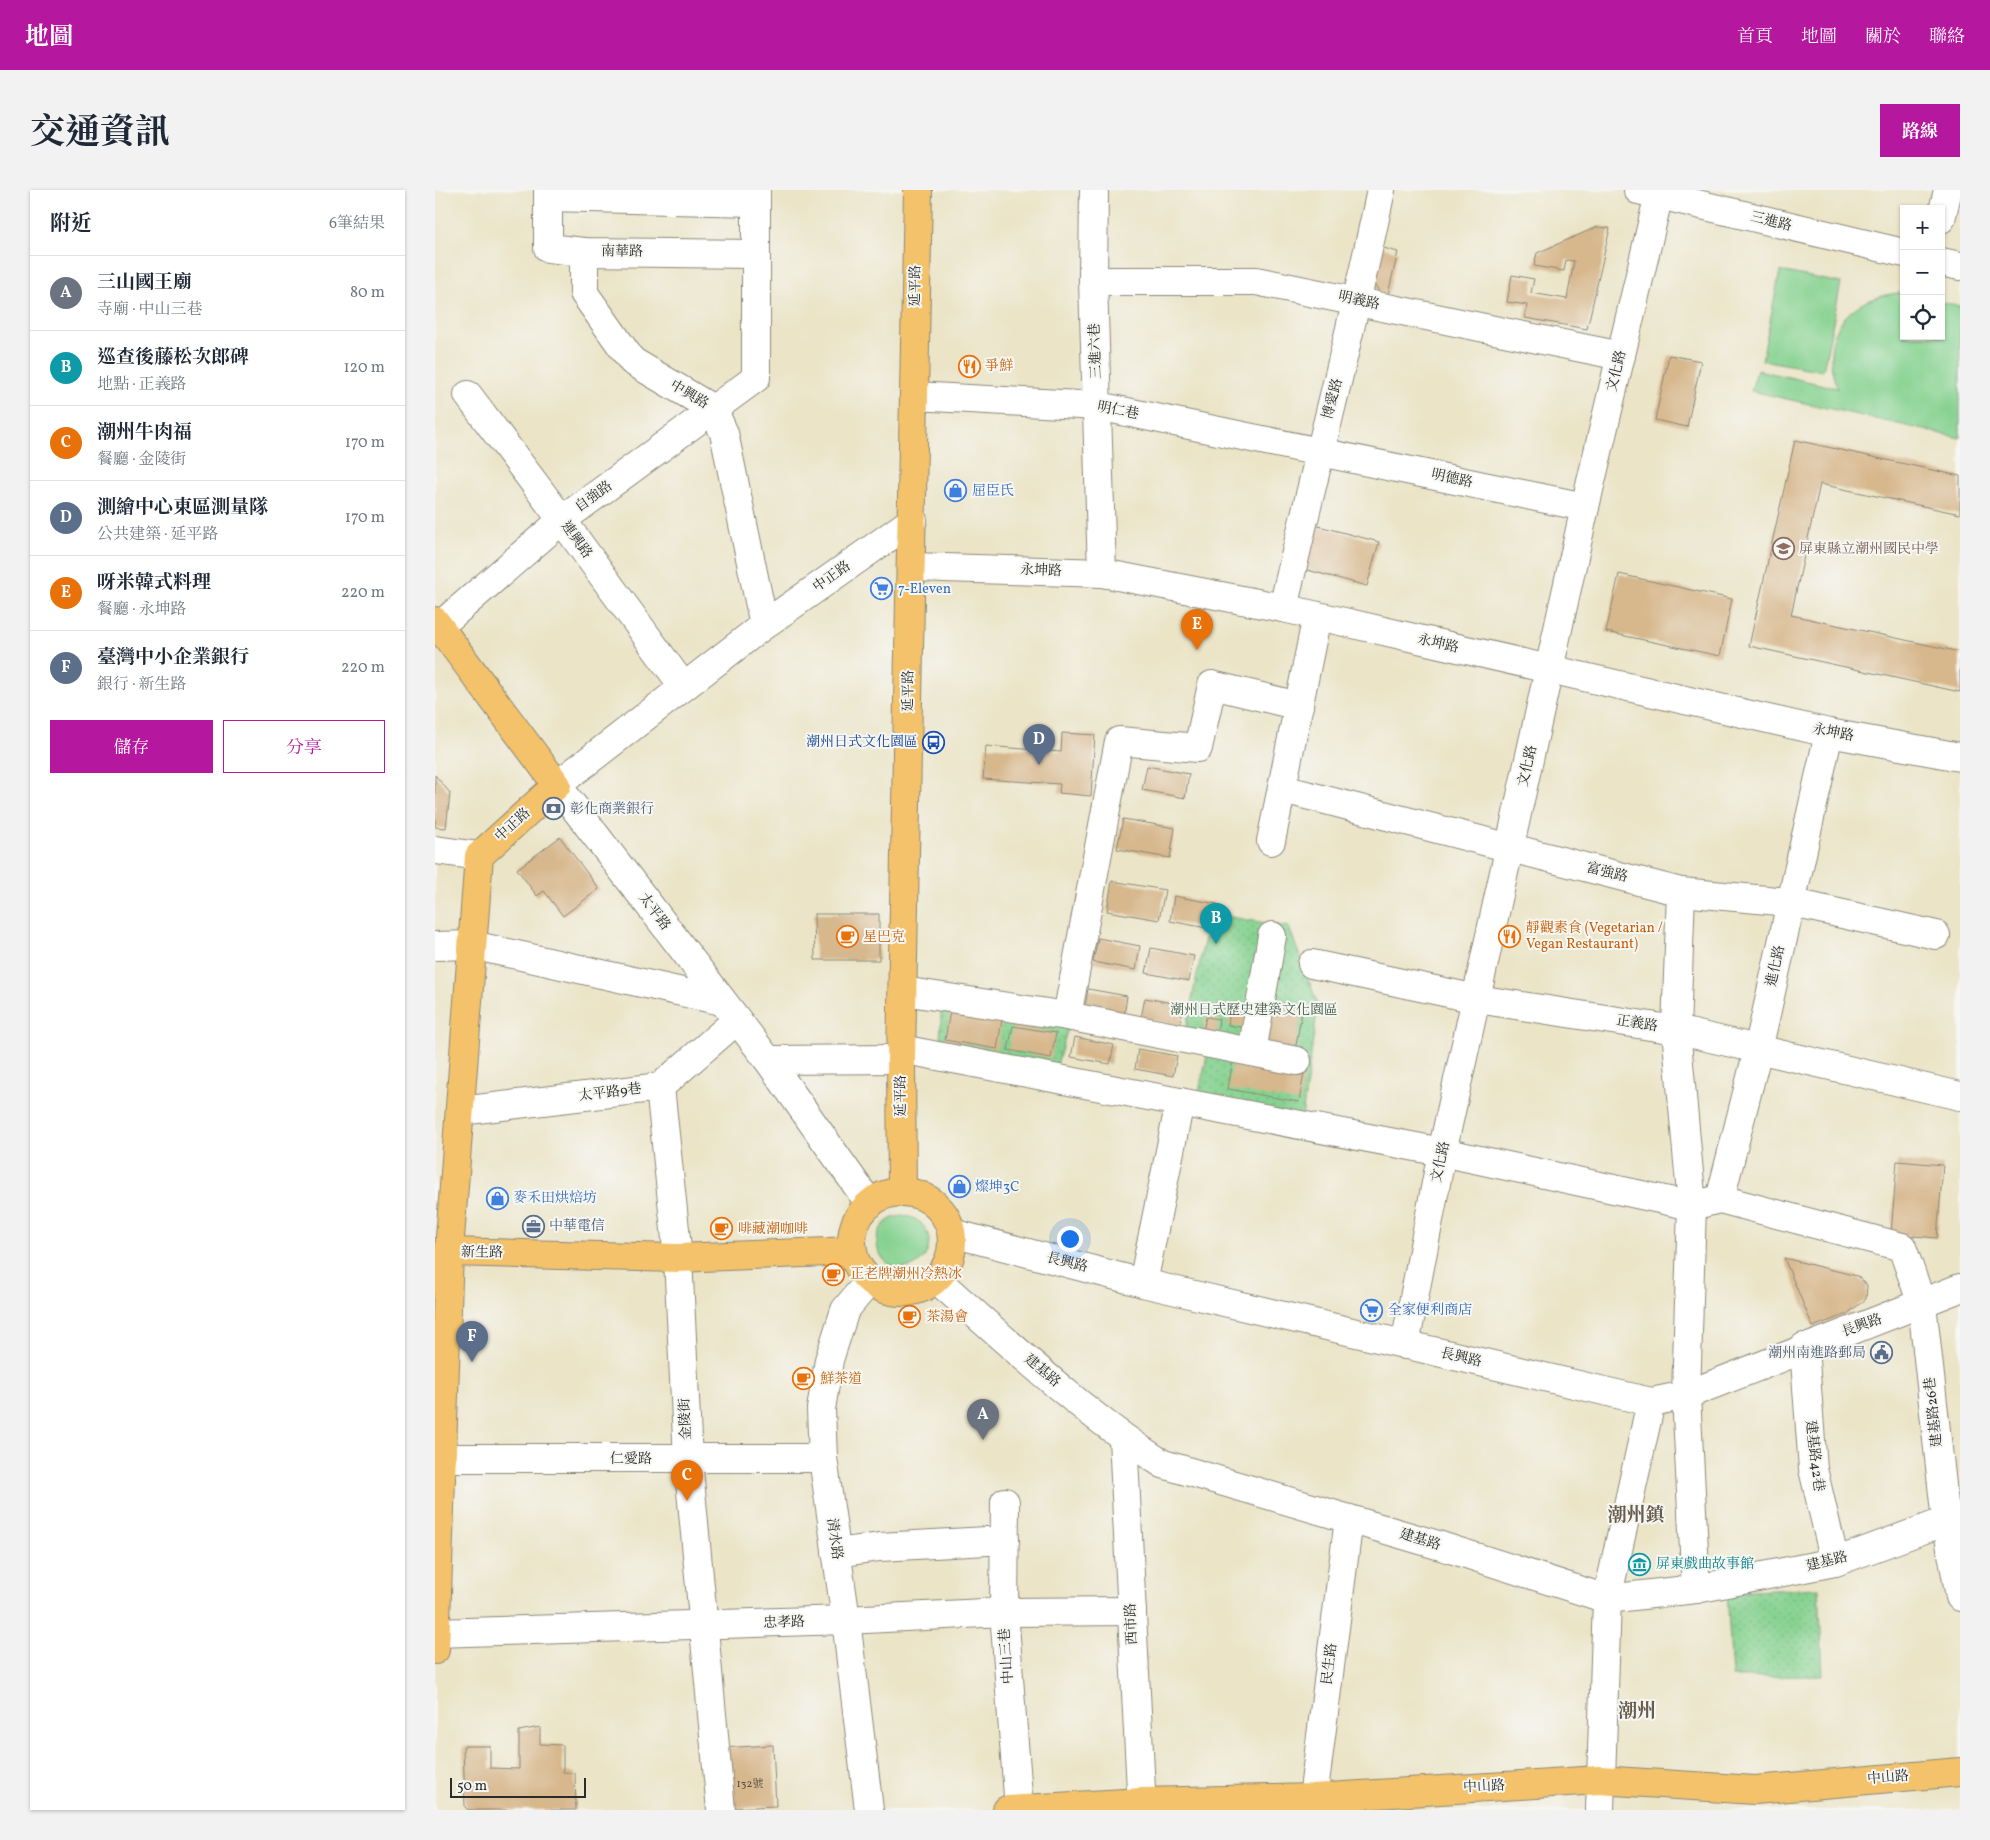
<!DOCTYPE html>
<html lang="zh-TW">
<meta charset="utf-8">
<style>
body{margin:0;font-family:Vollkorn,"Noto Serif TC",serif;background:#f2f2f3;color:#1f2937}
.controls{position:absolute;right:15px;top:15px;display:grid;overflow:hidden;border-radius:0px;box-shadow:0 1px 4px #0004}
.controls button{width:45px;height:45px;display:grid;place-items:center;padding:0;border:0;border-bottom:1px solid #e0e1e3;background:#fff;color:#1f2937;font:25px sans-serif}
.scale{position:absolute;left:15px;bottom:12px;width:136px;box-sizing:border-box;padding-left:5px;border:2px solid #2b2b2b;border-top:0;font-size:14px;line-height:18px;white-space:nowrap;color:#2b2b2b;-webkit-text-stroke:4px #f6f6f2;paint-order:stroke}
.you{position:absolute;left:634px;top:1048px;width:18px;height:18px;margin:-12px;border:4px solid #fff;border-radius:50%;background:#1a73e8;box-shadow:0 0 0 8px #1a73e833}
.badge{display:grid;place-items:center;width:32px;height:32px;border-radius:50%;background:#b5179e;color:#fff;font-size:16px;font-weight:700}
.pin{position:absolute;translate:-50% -41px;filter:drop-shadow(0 1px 2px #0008)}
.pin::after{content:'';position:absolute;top:26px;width:18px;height:15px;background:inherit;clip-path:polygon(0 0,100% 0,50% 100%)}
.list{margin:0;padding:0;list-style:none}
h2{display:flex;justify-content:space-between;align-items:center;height:65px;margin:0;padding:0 20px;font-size:21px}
h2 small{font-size:16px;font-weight:400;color:#747a83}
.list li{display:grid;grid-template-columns:32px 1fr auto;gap:15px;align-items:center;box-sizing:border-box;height:75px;padding:0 20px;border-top:1px solid #e0e1e3}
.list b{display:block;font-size:19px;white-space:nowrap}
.list p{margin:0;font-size:16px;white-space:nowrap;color:#747a83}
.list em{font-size:16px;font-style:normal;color:#747a83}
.actions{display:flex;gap:10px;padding:15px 20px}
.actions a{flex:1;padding:11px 0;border:1px solid #b5179e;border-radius:0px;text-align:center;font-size:18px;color:#b5179e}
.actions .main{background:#b5179e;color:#fff}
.icon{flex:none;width:28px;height:28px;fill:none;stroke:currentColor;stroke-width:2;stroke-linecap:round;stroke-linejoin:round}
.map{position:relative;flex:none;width:1525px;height:1620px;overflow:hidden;border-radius:0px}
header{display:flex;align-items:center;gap:30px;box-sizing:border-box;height:70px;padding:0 25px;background:#b5179e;color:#fff}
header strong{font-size:24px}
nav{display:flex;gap:28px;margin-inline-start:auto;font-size:18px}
.intro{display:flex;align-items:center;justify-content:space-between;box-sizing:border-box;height:120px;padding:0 30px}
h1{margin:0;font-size:35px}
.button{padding:12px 22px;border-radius:0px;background:#b5179e;color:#fff;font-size:18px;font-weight:700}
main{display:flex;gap:30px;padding:0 30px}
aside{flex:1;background:#fff;border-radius:0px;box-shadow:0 1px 4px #0004}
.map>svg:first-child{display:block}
.green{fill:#86d290;stroke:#587e5e}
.park{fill:url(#park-dots);stroke:#587e5e}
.building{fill:#d7b78c}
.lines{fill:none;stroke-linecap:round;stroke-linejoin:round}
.minor-casing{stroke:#8b8879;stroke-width:30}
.major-casing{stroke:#8b8879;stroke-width:30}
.minor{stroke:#fff;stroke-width:28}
.major{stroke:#f3c26a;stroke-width:28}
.labels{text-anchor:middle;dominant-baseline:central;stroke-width:4;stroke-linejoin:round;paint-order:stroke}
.number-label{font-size:11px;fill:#564e43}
.street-label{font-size:14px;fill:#2b2b2b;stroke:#f6f6f2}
.food-label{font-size:14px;fill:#c56008;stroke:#f6f6f2;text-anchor:start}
.shop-label{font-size:14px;fill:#366cbe;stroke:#f6f6f2;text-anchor:start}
.education-label{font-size:14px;fill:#785e54;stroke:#f6f6f2;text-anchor:start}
.transit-label{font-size:14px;fill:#164399;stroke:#f6f6f2;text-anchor:end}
.service-label{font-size:14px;fill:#4e5e75;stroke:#f6f6f2;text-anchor:start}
.park-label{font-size:14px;fill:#465d49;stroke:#f6f6f2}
.culture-label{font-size:14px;fill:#0d838f;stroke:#f6f6f2;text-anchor:start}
.district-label{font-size:19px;font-weight:bold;fill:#675c4d;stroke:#f6f6f2}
</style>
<header>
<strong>地圖</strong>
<nav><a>首頁</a><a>地圖</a><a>關於</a><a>聯絡</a></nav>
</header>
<div class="intro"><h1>交通資訊</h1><a class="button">路線</a></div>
<main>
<aside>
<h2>附近<small>6筆結果</small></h2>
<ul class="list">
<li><span class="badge" style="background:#6b7280">A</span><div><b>三山國王廟</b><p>寺廟 · 中山三巷</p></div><em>80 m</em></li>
<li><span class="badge" style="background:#0f9aa8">B</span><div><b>巡查後藤松次郎碑</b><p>地點 · 正義路</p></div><em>120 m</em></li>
<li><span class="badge" style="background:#e8710a">C</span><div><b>潮州牛肉福</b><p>餐廳 · 金陵街</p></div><em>170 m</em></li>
<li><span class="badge" style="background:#5c6f8a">D</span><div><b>測繪中心東區測量隊</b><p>公共建築 · 延平路</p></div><em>170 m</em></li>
<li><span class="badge" style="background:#e8710a">E</span><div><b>呀米韓式料理</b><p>餐廳 · 永坤路</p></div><em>220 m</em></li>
<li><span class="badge" style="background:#5c6f8a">F</span><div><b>臺灣中小企業銀行</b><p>銀行 · 新生路</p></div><em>220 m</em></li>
</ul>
<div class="actions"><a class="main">儲存</a><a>分享</a></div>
</aside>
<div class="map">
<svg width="1525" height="1620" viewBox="0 0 1525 1620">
<defs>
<pattern id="park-dots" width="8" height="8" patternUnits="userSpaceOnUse" patternTransform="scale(1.25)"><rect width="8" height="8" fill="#86d290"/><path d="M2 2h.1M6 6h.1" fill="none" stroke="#74b47c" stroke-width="1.8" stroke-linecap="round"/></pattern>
</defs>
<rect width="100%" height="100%" fill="#f6f6f2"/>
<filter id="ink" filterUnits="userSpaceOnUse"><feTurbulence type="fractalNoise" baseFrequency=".02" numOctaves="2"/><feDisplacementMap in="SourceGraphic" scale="10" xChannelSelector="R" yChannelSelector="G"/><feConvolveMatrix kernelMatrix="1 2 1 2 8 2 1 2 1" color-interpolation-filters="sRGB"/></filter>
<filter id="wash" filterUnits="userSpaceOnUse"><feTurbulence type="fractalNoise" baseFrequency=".0096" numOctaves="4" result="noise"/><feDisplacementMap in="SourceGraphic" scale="20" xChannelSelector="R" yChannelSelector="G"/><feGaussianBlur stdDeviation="1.12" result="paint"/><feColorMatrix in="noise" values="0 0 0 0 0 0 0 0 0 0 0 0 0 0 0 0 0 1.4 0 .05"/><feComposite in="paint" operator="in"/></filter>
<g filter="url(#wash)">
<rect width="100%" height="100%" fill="#ebe4c7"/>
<g class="green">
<polygon points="1345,81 1406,93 1388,181 1327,170"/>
<path d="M1464,103L1469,104V146H1506V112L1525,116V248L1316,201L1322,180L1402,198C1383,146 1410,108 1464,103Z"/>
<circle cx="468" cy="1052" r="26"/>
</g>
<g class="park">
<polygon points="790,726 854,737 883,815 867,927 763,906 773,862 634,834 621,878 505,855 507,798 750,842 770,747"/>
<polygon points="1384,1398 1388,1486 1297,1487 1292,1402"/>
</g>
<g id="blocks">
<g class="building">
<polygon points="1162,37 1175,38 1152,139 1090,128 1092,115 1072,112 1077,85 1099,89 1096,103 1132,109 1139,71 1131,70 1129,81 1099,76 1102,63"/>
<polygon points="945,57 963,62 953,104 945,103 937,90"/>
<polygon points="1234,165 1266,171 1252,237 1220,230"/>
<polygon points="1360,250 1525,286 1525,324 1385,294 1356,425 1525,462 1525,502 1314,456"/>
<polygon points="876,334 944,352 932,396 865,378"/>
<polygon points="1184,384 1297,409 1285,466 1171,442"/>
<polygon points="627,543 660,545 656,606 624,603 625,594 548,589 551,556 626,562"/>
<polygon points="712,576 754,584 750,608 707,600"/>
<polygon points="0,585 15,603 11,638 0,637"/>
<polygon points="688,629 740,638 735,668 682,659"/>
<polygon points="125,647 164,699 128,726 109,701 102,706 82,679"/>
<polygon points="677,691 730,700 724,730 672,721"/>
<polygon points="739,706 782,714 777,739 735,731"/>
<polygon points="379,724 444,724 444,770 380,770"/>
<polygon points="663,748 705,756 701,780 658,772"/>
<polygon points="716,758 759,766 754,791 711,783"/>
<polygon points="653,799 692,806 689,826 650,818"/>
<polygon points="710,808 749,815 745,835 706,828"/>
<polygon points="839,812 868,817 860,860 831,855"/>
<polygon points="795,820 813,823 811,838 793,835"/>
<polygon points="515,821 567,830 562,859 510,850"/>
<polygon points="771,827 784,829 781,849 767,846"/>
<polygon points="578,836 621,843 616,868 573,860"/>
<polygon points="640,847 679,855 675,874 636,867"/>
<polygon points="703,859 742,866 738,886 700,879"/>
<polygon points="798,870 869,883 864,912 793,899"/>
<polygon points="1462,971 1508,975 1502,1048 1456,1044"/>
<polygon points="1349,1068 1422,1086 1432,1095 1431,1109 1412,1124 1378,1137"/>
<polygon points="105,1537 105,1554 128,1555 128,1582 140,1583 141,1620 33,1620 30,1617 28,1556 55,1556 55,1578 84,1579 84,1541"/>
<polygon points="338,1555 341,1616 297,1618 285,1558"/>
</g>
</g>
</g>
<g filter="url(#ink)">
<use href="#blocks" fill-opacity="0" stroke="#8b8879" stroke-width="1"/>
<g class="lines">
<defs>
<g id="minor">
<polyline points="113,0 113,58 149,62 319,64"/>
<polyline points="659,0 658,91 667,383"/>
<polyline points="1203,0 1469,63"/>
<polyline points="113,7 320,12"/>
<polyline points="1506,29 1513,0"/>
<polyline points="149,62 149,103 197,171 278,219 289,243 329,435"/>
<polyline points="1506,72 1525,76"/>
<polyline points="658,91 821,91 1186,166"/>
<polyline points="33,205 127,330 248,496"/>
<polyline points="479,206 663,216 1150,317"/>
<polyline points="477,377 667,383 848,418 1394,543 1525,567"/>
<path d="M848,418C880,279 917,140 946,0"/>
<polyline points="0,440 127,330 321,188 321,0"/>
<polyline points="848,599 1246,702 1354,712 1501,745"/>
<polyline points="836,651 882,426"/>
<polyline points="0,660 44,666"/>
<polyline points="1246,702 1241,840 1257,1016 1251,1205 1261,1399"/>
<polyline points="0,756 37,755 287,811"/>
<polyline points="877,774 1042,809 1241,840 1525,906"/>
<polyline points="468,801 632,826 684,551 763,558 777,495 864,516"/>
<polyline points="632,826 862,871"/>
<polyline points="466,859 1007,962 1257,1016 1285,1009 1467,1057 1487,1114 1511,1331 1525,1407"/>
<polyline points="817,862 837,746"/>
<polyline points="333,870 466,869"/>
<polyline points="225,897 243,1068 253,1269 286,1620"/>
<polyline points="25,921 225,897 302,830"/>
<polyline points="1285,1009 1323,860 1394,543"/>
<polyline points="435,1014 333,870 122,595 329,435 478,330"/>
<polyline points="517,1043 708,1093 1216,1212 1251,1205 1525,1098"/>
<path d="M501,1089C574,1153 646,1222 728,1274L1006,1356L1172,1409L1261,1399L1400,1372L1525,1326"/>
<polyline points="708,1093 745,912"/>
<polyline points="970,1155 1007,962 1150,317 1225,0"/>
<polyline points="1369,1157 1378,1279 1400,1372"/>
<polyline points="688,1248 707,1620"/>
<polyline points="5,1268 388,1268"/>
<polyline points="570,1312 569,1422 584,1619"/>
<polyline points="401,1363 445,1357 570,1350"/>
<polyline points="0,1443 411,1430 569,1422 697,1421"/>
<polyline points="434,1620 411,1430 388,1268 386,1219 394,1170 410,1120 435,1090"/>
<polyline points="878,1620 878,1608 914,1329"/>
<polyline points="1165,1620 1172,1409 1216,1212"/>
</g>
<g id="major">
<polyline points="0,431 122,595 44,666 14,1062 0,1460"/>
<polyline points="467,1002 466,869 483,0"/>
<circle cx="467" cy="1052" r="50"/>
<polyline points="14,1062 243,1068 418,1061"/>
<polyline points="572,1620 706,1612 878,1608 1164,1590 1320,1600 1525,1582"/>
</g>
</defs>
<use href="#minor" class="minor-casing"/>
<use href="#major" class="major-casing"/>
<use href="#minor" class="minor"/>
<use href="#major" class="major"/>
</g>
</g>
<defs>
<symbol id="restaurant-ring" viewBox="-11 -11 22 22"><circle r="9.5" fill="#f6f6f2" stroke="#e8710a" stroke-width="1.5"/><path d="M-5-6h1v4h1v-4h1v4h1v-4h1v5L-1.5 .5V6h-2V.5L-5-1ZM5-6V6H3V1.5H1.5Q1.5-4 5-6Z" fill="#e8710a"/></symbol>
<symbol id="shop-ring" viewBox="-11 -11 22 22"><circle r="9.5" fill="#f6f6f2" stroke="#3f7fe0" stroke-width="1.5"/><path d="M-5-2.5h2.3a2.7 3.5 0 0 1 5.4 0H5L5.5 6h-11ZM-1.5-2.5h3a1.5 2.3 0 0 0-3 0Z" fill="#3f7fe0"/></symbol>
<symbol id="school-ring" viewBox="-11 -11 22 22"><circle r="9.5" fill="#f6f6f2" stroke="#8d6e63" stroke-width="1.5"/><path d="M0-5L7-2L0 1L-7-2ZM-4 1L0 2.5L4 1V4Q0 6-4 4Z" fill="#8d6e63"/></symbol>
<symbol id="supermarket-ring" viewBox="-11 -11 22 22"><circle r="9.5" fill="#f6f6f2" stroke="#3f7fe0" stroke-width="1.5"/><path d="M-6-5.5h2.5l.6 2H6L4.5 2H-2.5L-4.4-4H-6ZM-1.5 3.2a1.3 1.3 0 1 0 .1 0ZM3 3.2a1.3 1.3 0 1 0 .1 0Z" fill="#3f7fe0"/></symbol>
<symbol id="bus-ring" viewBox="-11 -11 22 22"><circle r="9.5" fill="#f6f6f2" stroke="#1a4fb4" stroke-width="1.5"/><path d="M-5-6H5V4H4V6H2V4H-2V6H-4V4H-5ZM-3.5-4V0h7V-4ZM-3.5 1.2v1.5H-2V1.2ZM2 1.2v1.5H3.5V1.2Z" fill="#1a4fb4"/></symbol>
<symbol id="bank-ring" viewBox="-11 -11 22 22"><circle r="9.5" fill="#f6f6f2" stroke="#5c6f8a" stroke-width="1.5"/><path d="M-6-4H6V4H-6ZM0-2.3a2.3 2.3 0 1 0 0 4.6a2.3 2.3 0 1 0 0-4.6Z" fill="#5c6f8a"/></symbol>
<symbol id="cafe-ring" viewBox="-11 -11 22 22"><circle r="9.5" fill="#f6f6f2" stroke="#e8710a" stroke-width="1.5"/><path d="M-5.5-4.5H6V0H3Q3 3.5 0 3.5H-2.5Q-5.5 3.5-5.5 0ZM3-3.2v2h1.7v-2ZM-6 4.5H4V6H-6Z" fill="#e8710a"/></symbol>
<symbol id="office-ring" viewBox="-11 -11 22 22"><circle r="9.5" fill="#f6f6f2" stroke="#5c6f8a" stroke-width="1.5"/><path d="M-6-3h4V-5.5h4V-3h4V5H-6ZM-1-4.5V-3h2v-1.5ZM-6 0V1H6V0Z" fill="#5c6f8a"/></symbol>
<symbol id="civic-ring" viewBox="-11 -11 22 22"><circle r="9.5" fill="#f6f6f2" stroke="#5c6f8a" stroke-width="1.5"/><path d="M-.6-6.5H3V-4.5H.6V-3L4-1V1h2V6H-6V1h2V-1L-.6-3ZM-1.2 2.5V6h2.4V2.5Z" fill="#5c6f8a"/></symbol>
<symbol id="museum-ring" viewBox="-11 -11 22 22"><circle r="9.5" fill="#f6f6f2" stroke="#0f9aa8" stroke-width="1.5"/><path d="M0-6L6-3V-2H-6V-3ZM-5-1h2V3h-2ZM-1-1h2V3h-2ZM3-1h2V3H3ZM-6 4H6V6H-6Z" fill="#0f9aa8"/></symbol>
</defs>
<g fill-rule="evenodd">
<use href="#restaurant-ring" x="522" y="164" width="25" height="25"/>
<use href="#shop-ring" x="508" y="288" width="25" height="25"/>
<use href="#school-ring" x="1336" y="346" width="25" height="25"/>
<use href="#supermarket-ring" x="434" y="386" width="25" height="25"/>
<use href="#bus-ring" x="486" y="540" width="25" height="25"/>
<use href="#bank-ring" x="106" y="606" width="25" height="25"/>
<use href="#restaurant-ring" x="1062" y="734" width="25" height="25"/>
<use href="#cafe-ring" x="400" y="734" width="25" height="25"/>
<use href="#shop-ring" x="512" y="984" width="25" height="25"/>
<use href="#shop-ring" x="50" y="996" width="25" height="25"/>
<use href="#office-ring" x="86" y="1024" width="25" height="25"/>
<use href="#cafe-ring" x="274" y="1026" width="25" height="25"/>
<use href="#cafe-ring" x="386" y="1072" width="25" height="25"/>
<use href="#supermarket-ring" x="924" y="1108" width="25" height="25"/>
<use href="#cafe-ring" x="462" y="1114" width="25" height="25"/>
<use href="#civic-ring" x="1434" y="1150" width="25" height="25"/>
<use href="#cafe-ring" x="356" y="1176" width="25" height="25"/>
<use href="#museum-ring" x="1192" y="1362" width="25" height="25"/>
</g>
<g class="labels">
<g class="number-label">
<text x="315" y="1594">132號</text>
</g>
<g class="street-label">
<text transform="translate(1336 32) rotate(14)">三進路</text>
<text transform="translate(187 62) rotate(1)">南華路</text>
<text transform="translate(481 96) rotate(-89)">延平路</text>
<text transform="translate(924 111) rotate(12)">明義路</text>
<text transform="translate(661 161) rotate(-92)">三進六巷</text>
<text transform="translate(1182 181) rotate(-76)">文化路</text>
<text transform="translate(254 205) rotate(31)">中興路</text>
<text transform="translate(898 209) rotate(-75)">博愛路</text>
<text transform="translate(683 221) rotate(11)">明仁巷</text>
<text transform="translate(1017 289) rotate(12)">明德路</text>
<text transform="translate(159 307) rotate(-36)">自強路</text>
<text transform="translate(141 350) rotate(54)">連興路</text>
<text transform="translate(606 381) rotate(2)">永坤路</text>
<text transform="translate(397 387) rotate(-35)">中正路</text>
<text transform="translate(1003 454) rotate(13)">永坤路</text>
<text transform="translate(474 501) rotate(-89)">延平路</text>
<text transform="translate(1398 543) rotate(11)">永坤路</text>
<text transform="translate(1093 576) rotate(-77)">文化路</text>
<text transform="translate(78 635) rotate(-42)">中正路</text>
<text transform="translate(1172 683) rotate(14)">富強路</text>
<text transform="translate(219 722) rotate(53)">太平路</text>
<text transform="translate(1341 776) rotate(-78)">進化路</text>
<text transform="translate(1202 834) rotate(9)">正義路</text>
<text transform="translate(175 903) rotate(-7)">太平路9巷</text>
<text transform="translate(466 906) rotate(-90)">延平路</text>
<text transform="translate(1006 972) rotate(-78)">文化路</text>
<text transform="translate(47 1063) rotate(1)">新生路</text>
<text transform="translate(632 1073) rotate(14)">長興路</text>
<text transform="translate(1427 1136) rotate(-20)">長興路</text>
<text transform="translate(1026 1168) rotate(13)">長興路</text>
<text transform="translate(607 1181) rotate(40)">建基路</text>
<text transform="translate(1499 1222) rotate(-96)">建基路26巷</text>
<text transform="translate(251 1229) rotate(-93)">金陵街</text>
<text transform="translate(1379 1266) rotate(83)">建基路42巷</text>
<text x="196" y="1269">仁愛路</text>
<text transform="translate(399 1349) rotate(82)">清水路</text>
<text transform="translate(985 1350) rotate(17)">建基路</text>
<text transform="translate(1392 1372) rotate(-14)">建基路</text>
<text transform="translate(349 1433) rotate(-2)">忠孝路</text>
<text transform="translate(697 1434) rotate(-93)">西市路</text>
<text transform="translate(572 1466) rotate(-94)">中山三巷</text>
<text transform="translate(895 1474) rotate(-83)">民生路</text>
<text transform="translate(1453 1588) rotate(-5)">中山路</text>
<text transform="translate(1049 1597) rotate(-3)">中山路</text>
</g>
<g class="food-label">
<text x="550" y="176">爭鮮</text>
<text x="1091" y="738">靜觀素食 (Vegetarian /<tspan x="1091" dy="16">Vegan Restaurant)</tspan></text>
<text x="428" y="747">星巴克</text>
<text x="303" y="1039">啡藏潮咖啡</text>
<text x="415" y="1084">正老牌潮州冷熱冰</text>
<text x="491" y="1127">茶湯會</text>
<text x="385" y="1189">鮮茶道</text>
</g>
<g class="shop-label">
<text x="537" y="301">屈臣氏</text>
<text x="463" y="399">7-Eleven</text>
<text x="540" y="997">燦坤3C</text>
<text x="78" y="1008">麥禾田烘焙坊</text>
<text x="953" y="1120">全家便利商店</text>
</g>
<g class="education-label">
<text x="1364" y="359">屏東縣立潮州國民中學</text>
</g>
<g class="transit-label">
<text x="483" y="552">潮州日式文化園區</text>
</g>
<g class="service-label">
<text x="135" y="619">彰化商業銀行</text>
<text x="114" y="1036">中華電信</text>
<text x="1431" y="1163" text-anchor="end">潮州南進路郵局</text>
</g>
<g class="park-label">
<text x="819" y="820">潮州日式歷史建築文化園區</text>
</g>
<g class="culture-label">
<text x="1221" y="1374">屏東戲曲故事館</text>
</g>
<g class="district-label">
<text x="1201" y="1326">潮州鎮</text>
<text x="1202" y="1522">潮州</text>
</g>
</g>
</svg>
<div class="controls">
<button>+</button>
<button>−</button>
<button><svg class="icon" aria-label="locate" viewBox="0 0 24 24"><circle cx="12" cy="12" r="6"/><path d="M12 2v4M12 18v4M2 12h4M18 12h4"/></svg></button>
</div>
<div class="scale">50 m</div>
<div class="you"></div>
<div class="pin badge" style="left:548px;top:1250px;background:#6b7280">A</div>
<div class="pin badge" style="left:781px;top:754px;background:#0f9aa8">B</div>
<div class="pin badge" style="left:252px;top:1311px;background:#e8710a">C</div>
<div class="pin badge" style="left:604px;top:575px;background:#5c6f8a">D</div>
<div class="pin badge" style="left:762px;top:460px;background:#e8710a">E</div>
<div class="pin badge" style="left:37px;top:1172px;background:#5c6f8a">F</div>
</div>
</main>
